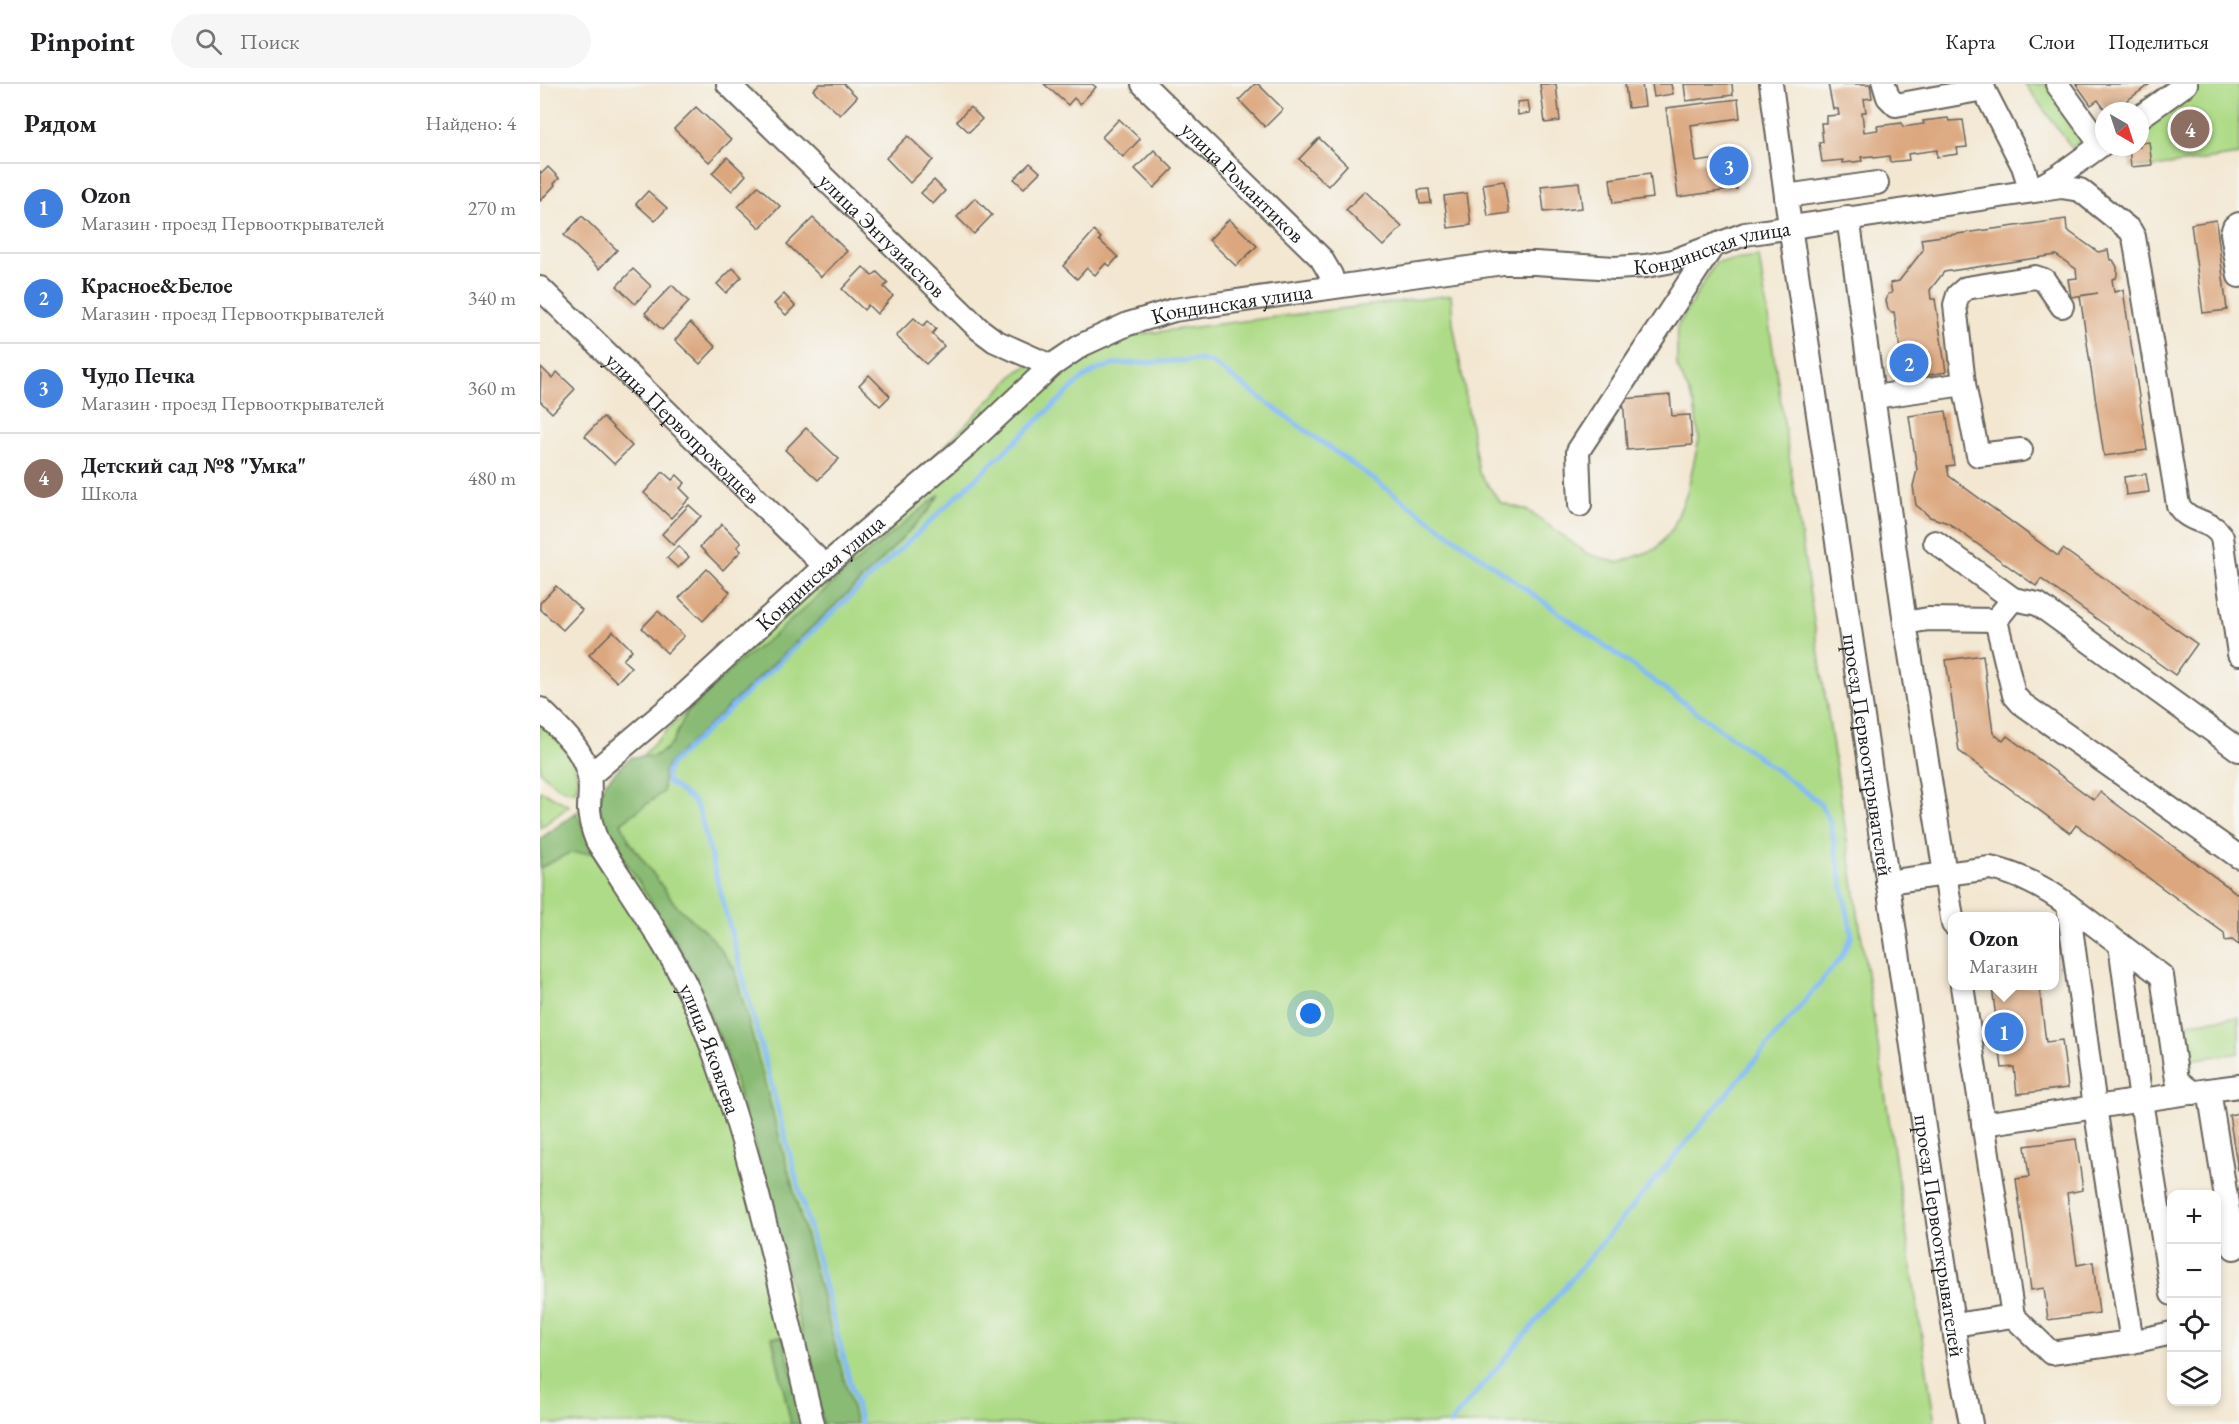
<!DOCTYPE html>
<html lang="ru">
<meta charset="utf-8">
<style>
body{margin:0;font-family:"EB Garamond",serif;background:#f6f6f6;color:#202124}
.controls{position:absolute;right:18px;bottom:18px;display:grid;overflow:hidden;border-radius:12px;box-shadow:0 3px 9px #0003}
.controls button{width:54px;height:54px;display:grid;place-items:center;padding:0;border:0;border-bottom:2px solid #e0e0e0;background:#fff;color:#202124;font:30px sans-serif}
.compass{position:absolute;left:1555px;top:18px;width:54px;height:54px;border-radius:50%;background:#fff;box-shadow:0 3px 9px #0003;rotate:141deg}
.you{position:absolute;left:771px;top:930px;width:21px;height:21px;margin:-15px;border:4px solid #fff;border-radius:50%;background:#1a73e8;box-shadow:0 0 0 9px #1a73e833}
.badge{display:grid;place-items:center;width:39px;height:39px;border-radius:50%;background:#ea580c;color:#fff;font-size:20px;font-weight:700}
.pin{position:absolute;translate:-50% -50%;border:3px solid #fff;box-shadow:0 2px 6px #0006}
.popup{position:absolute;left:1408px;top:828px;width:111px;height:78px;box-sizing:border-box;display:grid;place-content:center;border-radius:12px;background:#fff;filter:drop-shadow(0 2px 4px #0005);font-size:20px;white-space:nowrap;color:#757577}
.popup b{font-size:22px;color:#202124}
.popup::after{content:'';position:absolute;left:50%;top:100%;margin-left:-12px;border:12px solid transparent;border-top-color:#fff}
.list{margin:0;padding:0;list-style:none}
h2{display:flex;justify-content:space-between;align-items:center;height:78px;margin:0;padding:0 24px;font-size:26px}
h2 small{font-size:20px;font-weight:400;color:#757577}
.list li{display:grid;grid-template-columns:39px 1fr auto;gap:18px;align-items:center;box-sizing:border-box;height:90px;padding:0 24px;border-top:2px solid #e0e0e0}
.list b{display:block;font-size:22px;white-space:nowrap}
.list p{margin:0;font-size:20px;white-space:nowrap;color:#757577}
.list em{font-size:20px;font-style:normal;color:#757577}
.icon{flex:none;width:33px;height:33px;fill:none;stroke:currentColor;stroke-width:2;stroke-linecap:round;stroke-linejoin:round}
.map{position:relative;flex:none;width:1699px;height:1340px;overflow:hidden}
header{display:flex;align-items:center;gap:36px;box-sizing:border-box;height:84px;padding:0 30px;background:#fff;border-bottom:2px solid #e0e0e0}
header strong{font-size:28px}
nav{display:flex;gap:33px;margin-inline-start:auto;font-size:21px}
.search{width:420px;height:54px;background:#f6f6f6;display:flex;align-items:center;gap:15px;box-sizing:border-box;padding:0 21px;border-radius:33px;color:#757577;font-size:22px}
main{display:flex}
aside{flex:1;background:#fff}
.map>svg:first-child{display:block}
.green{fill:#aedb87;stroke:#657c52;stroke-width:1.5}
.forest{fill:#8abb74;stroke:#536c48;stroke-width:1.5}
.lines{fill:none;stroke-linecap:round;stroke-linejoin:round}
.stream{stroke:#85bbf4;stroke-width:5}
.building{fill:#dca77f}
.minor-casing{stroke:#67635b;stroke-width:26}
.minor{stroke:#fff;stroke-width:22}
.labels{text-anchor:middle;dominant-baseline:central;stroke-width:5;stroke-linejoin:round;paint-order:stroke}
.street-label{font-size:22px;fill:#1c1c1c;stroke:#f6f6f2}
</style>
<header>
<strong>Pinpoint</strong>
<div class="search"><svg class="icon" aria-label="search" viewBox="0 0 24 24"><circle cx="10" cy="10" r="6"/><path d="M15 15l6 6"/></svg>Поиск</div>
<nav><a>Карта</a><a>Слои</a><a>Поделиться</a></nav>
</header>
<main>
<aside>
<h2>Рядом<small>Найдено: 4</small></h2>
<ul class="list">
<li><span class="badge" style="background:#3f7fe0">1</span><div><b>Ozon</b><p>Магазин · проезд Первооткрывателей</p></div><em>270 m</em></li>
<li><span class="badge" style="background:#3f7fe0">2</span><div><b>Красное&amp;Белое</b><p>Магазин · проезд Первооткрывателей</p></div><em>340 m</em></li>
<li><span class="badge" style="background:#3f7fe0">3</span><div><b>Чудо Печка</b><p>Магазин · проезд Первооткрывателей</p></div><em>360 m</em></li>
<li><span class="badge" style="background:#8d6e63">4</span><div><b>Детский сад №8 &quot;Умка&quot;</b><p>Школа</p></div><em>480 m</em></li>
</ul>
</aside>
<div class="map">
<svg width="1699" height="1340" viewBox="0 0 1699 1340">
<rect width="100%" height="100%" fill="#f6f6f2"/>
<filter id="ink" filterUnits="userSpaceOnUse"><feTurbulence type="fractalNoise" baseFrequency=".0167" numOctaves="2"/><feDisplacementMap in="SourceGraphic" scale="12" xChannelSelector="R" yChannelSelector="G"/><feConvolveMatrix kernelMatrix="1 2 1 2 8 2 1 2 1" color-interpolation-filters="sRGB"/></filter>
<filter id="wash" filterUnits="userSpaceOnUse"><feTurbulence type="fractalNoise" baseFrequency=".008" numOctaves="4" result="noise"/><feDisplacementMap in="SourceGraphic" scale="24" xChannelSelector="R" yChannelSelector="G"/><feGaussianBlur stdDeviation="1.35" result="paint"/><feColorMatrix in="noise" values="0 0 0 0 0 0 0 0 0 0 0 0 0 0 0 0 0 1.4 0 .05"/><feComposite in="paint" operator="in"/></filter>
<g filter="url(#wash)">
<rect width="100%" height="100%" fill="#f3e7d1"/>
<g class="green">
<polygon points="1485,0 1506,0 1546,53 1532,64"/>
<polygon points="1658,0 1699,0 1699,71 1614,83 1591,83 1589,63 1600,63 1600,41"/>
<polygon points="1219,173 1395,1340 0,1340 0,760 103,671 478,287 529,259 911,211 913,239 939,389 961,419 987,426 1048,470 1078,479 1116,465 1133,444 1147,409 1159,355 1154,320 1137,282 1137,243 1176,178"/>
<path d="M0,638C18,656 45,680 35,707C20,708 11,698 0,687Z"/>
<polygon points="0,707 6,709 29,722 0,744"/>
<polygon points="1699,933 1699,969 1643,977 1639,940"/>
</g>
<g class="forest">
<polygon points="400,410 389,426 336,482 130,678 124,687 123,708 81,739 90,758 135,820 172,854 194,884 316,1340 283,1340 230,1112 187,971 146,874 72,755 63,737 59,720 64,700 81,682 92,673 114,672 125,666 132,659 146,630 194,582 233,552 319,476"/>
<polygon points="36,729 55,769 29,769 0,784 0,755"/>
<polygon points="232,1253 243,1253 264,1340 251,1340"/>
</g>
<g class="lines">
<polyline class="stream" points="321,1340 159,727 153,717 127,697 127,687 132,679 542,295 557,286 575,280 660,276 672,279 1197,657 1279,718 1290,737 1312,852 1300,875 910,1340"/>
</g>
<g id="blocks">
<g class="building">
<polygon points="279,0 304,0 317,13 300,31 273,6"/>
<polygon points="504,0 552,0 556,3 540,20 534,14 528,21"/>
<polygon points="715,0 718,0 743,25 725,43 699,16"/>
<polygon points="1000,0 1016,0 1020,37 1005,39"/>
<polygon points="1085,0 1102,0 1105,22 1088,24"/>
<polygon points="1112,0 1131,0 1133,10 1114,13"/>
<polygon points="1144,0 1192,0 1193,11 1146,17"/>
<polygon points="1288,0 1330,0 1332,14 1324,15 1326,28 1322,28 1324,48 1338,46 1337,42 1362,39 1363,43 1384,40 1383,37 1408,34 1409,37 1423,36 1427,63 1417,64 1418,70 1397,73 1397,66 1368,70 1369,76 1350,78 1349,72 1334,74 1333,72 1321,73 1322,77 1303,79 1303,76 1282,78 1279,59 1283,58 1281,39 1286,39 1286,32 1299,31 1298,25 1293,25"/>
<polygon points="1536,0 1610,0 1572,27 1566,27 1558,16 1551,21"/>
<polygon points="1198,15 1200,34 1151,41 1156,78 1193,73 1197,105 1138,113 1126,24"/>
<polygon points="988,17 990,29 978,31 977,18"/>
<polygon points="156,23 191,56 169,78 134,45"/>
<polygon points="430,23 442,35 429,48 417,37"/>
<polygon points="579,35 600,55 583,73 562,53"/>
<polygon points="368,52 393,76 370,99 346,74"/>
<polygon points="779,54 807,81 788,102 759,75"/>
<polygon points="1609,58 1612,81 1591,83 1589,63 1600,63 1600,59"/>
<polygon points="614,66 633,85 614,104 595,85"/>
<polygon points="187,73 206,91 192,107 172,89"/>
<polygon points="490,79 500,88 484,104 474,95"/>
<polygon points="8,83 19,94 14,100 15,101 0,117 0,87 2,89"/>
<polygon points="1110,89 1113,114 1073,119 1070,95"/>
<polygon points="394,96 405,107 393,120 381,109"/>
<polygon points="964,97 969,129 948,132 943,100"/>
<polygon points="1039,98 1042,124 1004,128 1001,102"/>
<polygon points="218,102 240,122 220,144 198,123"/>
<polygon points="889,105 891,119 880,120 878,106"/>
<polygon points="108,107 127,124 115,137 96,120"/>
<polygon points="825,107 862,143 843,162 806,126"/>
<polygon points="927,109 931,141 908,144 904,112"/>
<polygon points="435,114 452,131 434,150 417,133"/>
<polygon points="42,132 77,166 59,185 24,151"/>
<polygon points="273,134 307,167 281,193 247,160"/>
<polygon points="689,135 717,162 696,182 669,156"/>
<polygon points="1526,135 1527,146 1558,168 1568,166 1570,176 1573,176 1577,183 1577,191 1576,194 1572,195 1574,208 1583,206 1607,366 1564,372 1540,212 1558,209 1531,213 1528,195 1537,194 1536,185 1516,171 1404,188 1390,206 1391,215 1395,215 1406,288 1365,295 1354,228 1351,228 1348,225 1346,217 1348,210 1352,209 1350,199 1359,197 1383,166 1381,155"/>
<polygon points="1676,136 1687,226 1663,229 1651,140"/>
<polygon points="554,147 561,154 559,156 578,173 570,182 566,179 555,191 547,184 537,195 523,182"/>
<polygon points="323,183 332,192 337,188 348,199 344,203 353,212 337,230 328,221 324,226 302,205"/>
<polygon points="193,184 202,193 186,209 177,200"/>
<polygon points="93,185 111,202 95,220 77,202"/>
<polygon points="132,201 149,218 122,246 105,229"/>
<polygon points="244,210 255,222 246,231 234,220"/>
<polygon points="374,234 383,242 388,237 396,245 392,250 404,262 386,280 356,252"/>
<polygon points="150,239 176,263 160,280 135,256"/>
<polygon points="1,283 12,294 17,288 35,305 12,329 0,317"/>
<polygon points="329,291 350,312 340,322 319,301"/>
<polygon points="1130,311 1132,332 1150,331 1152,361 1087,366 1083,315"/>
<polygon points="1406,327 1414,381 1407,382 1409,392 1518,472 1523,465 1657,560 1635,591 1501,495 1496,502 1408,439 1390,433 1376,421 1373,402 1377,386 1369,332"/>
<polygon points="63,333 92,362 74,380 45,352"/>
<polygon points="266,344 299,375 278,396 245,366"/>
<polygon points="123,388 132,396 137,391 145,399 140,404 150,414 131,434 104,409"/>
<polygon points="1606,390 1609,408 1586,411 1584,393"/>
<polygon points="149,421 161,432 133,461 122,450"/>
<polygon points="182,440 201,459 197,463 201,467 183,486 160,463"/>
<polygon points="138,462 149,473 138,484 127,474"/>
<polygon points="167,485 190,508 163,537 139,514"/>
<polygon points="16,502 42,526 23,546 0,525 0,519"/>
<polygon points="118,527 144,552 127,569 102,544"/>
<polygon points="73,547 92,566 83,576 91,583 77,598 49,571"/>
<polygon points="1443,571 1453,649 1463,657 1467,652 1554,716 1560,708 1699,811 1699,861 1692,856 1685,857 1684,849 1536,741 1530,749 1419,667 1406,576"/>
<polygon points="1452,902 1499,902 1506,958 1522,956 1528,1004 1477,1010 1474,983 1462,984"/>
<polygon points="1699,1029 1699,1086 1698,1086 1689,1031"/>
<polygon points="1536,1055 1543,1106 1527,1109 1537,1181 1553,1178 1559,1229 1508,1236 1504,1204 1491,1206 1476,1095 1489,1093 1485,1062"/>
</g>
</g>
</g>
<g filter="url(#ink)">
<use href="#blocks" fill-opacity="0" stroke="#67635b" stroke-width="1.5"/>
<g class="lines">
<defs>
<g id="minor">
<path id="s1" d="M188,0L439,245L455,257L511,282"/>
<path id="s2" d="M603,0L781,174L791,191L793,202"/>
<path id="s3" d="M1231,0L1250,142L1418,1272L1431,1340"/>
<polyline points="1344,0 1348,13 1356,21 1444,5"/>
<polyline points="1441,0 1483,82 1491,107"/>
<polyline points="1517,0 1561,61"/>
<polyline points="1600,33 1646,0"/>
<polyline points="1501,102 1520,91 1564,59"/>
<polyline points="1246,112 1337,99"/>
<polyline points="1308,133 1365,539 1413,840"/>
<polyline points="1699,140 1694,143 1692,149 1699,192"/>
<path id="s4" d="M0,204L285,482"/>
<polyline points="1334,313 1424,300"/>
<polyline points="1481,366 1438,371 1424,300 1415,221 1418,211 1426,204 1495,193 1504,196 1522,222"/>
<polyline points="1040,421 1038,367 1172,163"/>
<polyline points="1395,458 1473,515"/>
<polyline points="1456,536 1474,611 1481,619 1699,773"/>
<polyline points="1456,536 1473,515 1498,520 1699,666"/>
<polyline points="1365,539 1388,535 1456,536"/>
<path id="s5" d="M0,625C19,644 44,665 49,693C51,703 49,715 49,726C50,737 53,747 57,757C91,811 132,866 157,925C212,1058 239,1201 273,1340"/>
<path id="s6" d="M49,692L142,613L285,482L427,361L511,282L542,261L588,240L634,226L963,179H995L1075,184L1106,182L1133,177L1205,150L1521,103L1540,106L1590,146L1594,153L1638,421C1650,441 1671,434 1682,453L1699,570"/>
<path d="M1347,798L1450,784C1477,789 1507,805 1528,821L1555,1023L1592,1258L1511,1269L1473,1232L1422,902"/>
<polyline points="1528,821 1622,892 1637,996 1653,1009"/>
<polyline points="1580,860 1601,1017 1632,1210"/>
<polyline points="1443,1040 1669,1006"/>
<polyline points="1694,1164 1669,1006 1699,1002"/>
<polyline points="1414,1241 1473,1232"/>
<polyline points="1592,1258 1632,1249"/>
</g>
</defs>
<use href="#minor" class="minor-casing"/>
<use href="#minor" class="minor"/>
</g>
</g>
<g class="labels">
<g class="street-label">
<text stroke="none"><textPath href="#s2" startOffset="140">улица Романтиков</textPath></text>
<text stroke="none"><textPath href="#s1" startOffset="216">улица Энтузиастов</textPath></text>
<text stroke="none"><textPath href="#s6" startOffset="1298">Кондинская улица</textPath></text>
<text stroke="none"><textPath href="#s6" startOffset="812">Кондинская улица</textPath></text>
<text stroke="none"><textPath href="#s4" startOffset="200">улица Первопроходцев</textPath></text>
<text stroke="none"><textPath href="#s6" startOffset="308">Кондинская улица</textPath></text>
<text stroke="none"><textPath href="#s3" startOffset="678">проезд Первооткрывателей</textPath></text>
<text stroke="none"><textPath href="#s5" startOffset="388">улица Яковлева</textPath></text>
<text stroke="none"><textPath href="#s3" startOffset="1164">проезд Первооткрывателей</textPath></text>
</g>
</g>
</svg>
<div class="controls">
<button>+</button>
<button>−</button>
<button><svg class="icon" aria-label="locate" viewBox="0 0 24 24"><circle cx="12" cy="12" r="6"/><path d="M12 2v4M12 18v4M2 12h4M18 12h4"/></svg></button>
<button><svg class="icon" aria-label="layers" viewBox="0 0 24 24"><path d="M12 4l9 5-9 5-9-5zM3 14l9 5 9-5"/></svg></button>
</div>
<svg class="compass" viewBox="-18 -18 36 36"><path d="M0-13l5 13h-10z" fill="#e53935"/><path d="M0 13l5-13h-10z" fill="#757577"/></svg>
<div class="you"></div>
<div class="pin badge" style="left:1464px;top:948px;background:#3f7fe0">1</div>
<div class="popup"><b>Ozon</b>Магазин</div>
<div class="pin badge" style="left:1369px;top:279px;background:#3f7fe0">2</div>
<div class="pin badge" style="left:1189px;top:82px;background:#3f7fe0">3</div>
<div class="pin badge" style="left:1650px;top:45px;background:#8d6e63">4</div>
</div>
</main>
